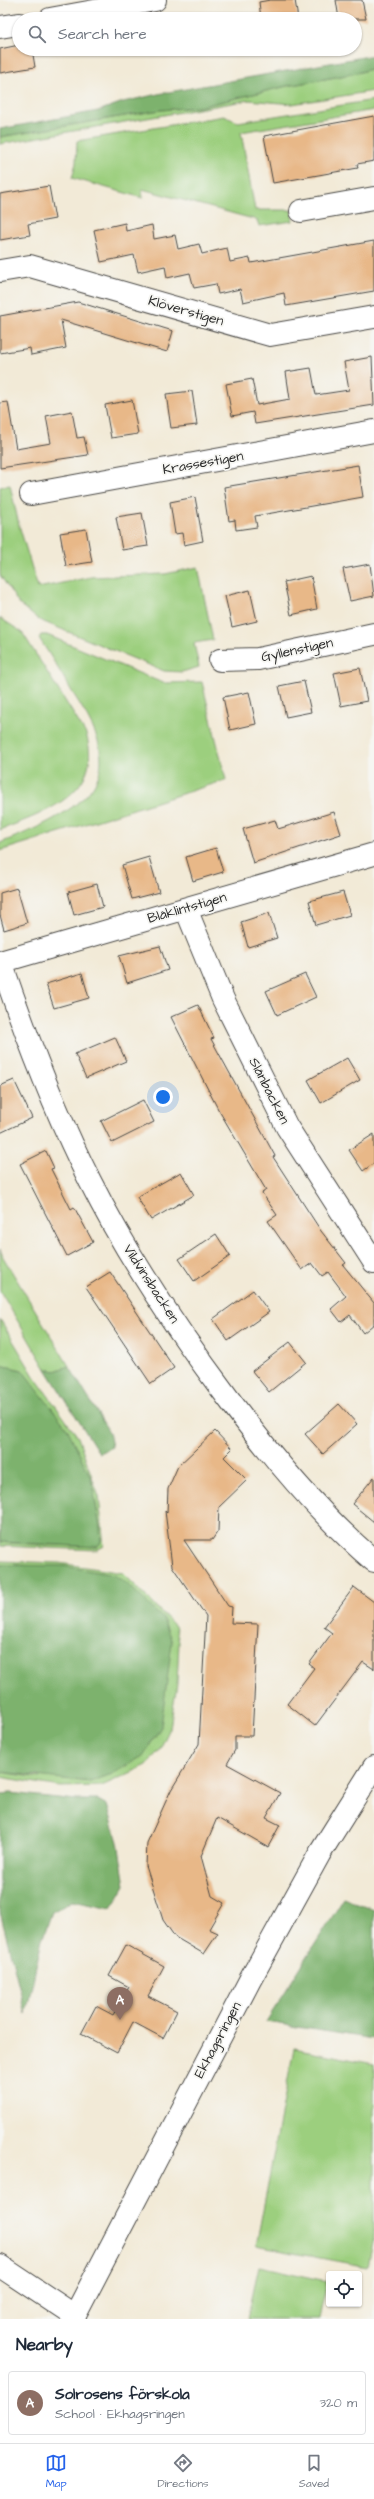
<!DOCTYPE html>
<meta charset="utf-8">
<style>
body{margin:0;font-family:"Architects Daughter",sans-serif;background:#f6f6f7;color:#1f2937}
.controls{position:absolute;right:12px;bottom:12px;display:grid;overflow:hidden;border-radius:4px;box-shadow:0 1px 3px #0004}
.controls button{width:36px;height:36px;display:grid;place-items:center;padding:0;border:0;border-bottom:1px solid #e0e1e3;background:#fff;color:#1f2937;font:20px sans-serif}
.you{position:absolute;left:163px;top:1097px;width:14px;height:14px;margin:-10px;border:3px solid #fff;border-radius:50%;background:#1a73e8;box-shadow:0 0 0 6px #1a73e833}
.badge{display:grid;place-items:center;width:26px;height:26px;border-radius:50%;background:#2563eb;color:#fff;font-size:13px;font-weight:700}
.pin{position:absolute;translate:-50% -33px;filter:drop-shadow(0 1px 2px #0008)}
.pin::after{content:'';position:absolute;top:21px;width:14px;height:12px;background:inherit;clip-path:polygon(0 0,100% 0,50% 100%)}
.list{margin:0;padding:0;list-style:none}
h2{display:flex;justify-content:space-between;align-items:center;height:52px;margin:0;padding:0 16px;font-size:17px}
h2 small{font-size:13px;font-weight:400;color:#747a83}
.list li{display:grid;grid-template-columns:26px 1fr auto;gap:12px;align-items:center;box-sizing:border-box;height:64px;margin:0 8px 8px;padding:0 8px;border:1px solid #e0e1e3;border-radius:4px}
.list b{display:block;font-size:15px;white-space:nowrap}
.list p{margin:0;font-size:13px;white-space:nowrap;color:#747a83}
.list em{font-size:13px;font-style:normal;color:#747a83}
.icon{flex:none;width:22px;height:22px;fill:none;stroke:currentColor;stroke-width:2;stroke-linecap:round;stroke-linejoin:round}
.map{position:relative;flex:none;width:374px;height:2319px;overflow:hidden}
.search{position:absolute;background:#fff;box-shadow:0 1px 3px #0004;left:12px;right:12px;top:12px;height:44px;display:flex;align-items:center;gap:10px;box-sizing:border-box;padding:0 14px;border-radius:22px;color:#747a83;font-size:15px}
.sheet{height:124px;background:#fff}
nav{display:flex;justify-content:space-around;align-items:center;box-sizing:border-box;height:56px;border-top:1px solid #e0e1e3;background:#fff;font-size:11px;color:#747a83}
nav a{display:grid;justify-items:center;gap:2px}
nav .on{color:#2563eb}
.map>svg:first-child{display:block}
.green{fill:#9ccf7e;stroke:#647d54}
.forest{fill:#7db26d;stroke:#546e4c}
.building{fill:#e8b888}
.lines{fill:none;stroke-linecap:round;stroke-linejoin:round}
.minor-casing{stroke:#494845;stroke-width:24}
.minor{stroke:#fff;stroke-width:22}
.labels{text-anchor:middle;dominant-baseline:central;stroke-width:3.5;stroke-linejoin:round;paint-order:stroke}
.street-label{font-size:14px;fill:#2b2b2b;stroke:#f6f6f2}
</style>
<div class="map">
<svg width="374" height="2319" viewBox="0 0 374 2319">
<rect width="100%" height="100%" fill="#f6f6f2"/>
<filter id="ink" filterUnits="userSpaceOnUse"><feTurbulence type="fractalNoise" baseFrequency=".025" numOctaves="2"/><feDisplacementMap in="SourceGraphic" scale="8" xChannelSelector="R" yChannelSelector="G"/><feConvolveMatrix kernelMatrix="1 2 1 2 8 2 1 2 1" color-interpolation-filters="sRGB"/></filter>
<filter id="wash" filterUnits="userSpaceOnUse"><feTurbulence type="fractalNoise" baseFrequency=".012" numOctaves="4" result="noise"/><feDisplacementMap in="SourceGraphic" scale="16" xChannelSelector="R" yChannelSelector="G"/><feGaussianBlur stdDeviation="0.9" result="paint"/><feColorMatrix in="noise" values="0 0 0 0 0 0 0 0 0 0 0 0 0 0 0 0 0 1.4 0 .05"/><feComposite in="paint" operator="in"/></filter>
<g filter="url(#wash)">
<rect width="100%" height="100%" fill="#f2ead7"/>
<g class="green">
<polygon points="374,68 374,91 292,104 249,100 0,144 0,137 160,110 199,107 287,86 357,73"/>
<polygon points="374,100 374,110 241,132 255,210 291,210 293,221 259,226 257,220 142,189 143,198 72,178 76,163 77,141 224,116 238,122"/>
<polygon points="10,485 19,525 38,588 91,577 165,574 198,567 213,640 194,643 199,667 182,672 164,671 39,620 19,604 0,575 0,487"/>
<path d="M0,618L22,632L86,734C105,793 44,813 0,830Z"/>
<path d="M41,635H47L163,683L202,682L226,780L0,851V843C28,832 57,820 80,801C121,766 93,725 71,690C61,673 50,655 39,638Z"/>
<polygon points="0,1249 3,1257 69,1366 55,1371 46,1369 0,1291"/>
<polygon points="0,1319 34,1376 78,1437 99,1497 104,1546 97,1550 0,1546 0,1533 7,1543 97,1547 101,1542 100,1527 91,1478 22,1370 0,1365"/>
<polygon points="0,1561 59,1563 123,1573 175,1626 179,1642 177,1684 170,1728 160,1749 147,1765 102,1786 60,1787 0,1777 0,1772 40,1778 24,1565 0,1565"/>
<polygon points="294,2048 374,2064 374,2237 368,2267 256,2246"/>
<polygon points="259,2266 327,2281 319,2319 247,2319"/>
</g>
<g class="forest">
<polygon points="374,55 374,68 357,73 287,86 199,107 160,110 0,137 0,129 98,111 123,102 158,94"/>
<polygon points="0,1365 22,1370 67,1428 91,1478 100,1527 101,1542 97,1547 1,1542"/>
<polygon points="69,1366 109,1432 112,1447 99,1453 46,1369 55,1371"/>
<polygon points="0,1565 64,1566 114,1575 129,1585 163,1619 172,1642 161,1727 143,1756 112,1774 90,1782 0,1772"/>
<polygon points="10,1793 77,1800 98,1800 107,1805 118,1842 125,1885 111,1909 72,1901 52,1912 41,1943 26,2014 0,1912 0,1794"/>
<polygon points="344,1898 374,1910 374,2039 266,2022"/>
</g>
<g id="blocks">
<g class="building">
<polygon points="270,0 295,0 298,19 261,19 259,2"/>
<polygon points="336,0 362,0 366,19 339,19"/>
<polygon points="19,45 19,49 32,49 35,67 0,73 0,49"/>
<polygon points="374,116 374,161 357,164 358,168 273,183 264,136"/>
<polygon points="49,186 55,219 28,224 30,235 0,240 0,194"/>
<polygon points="125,223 126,231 152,225 154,239 175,235 178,249 199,244 202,254 227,248 230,262 250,258 251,263 374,241 374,291 286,306 284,293 243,302 240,289 218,294 216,284 194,288 190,273 167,278 165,266 138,272 134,255 101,262 94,230"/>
<polygon points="78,302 173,331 167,352 61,320 66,348 31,355 30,348 0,353 0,316"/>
<polygon points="372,357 374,405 255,424 253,412 232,416 226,384 252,379 257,405 290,399 286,372 311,368 316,395 349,390 344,362"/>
<polygon points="192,391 197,425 171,428 166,394"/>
<polygon points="132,400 138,434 111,438 105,405"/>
<polygon points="8,402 16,449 51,443 46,416 72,411 77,438 84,437 88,455 0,468 0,403"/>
<polygon points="358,465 363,497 255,516 257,527 236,530 235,520 229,521 224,487"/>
<polygon points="195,497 203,541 184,545 182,533 175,534 170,502"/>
<polygon points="142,513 148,546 122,550 116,517"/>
<polygon points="86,529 92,562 66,566 60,533"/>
<polygon points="370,564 374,596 350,601 343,569"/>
<polygon points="311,576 317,609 291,615 284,582"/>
<polygon points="250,590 257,621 232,627 225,596"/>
<polygon points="360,668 367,701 341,706 334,673"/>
<polygon points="304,681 311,712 286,717 279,686"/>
<polygon points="249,692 256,724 230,730 223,697"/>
<polygon points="334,812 341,834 253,863 243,829 275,820 278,829"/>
<polygon points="216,848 223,872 193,881 186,857"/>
<polygon points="149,857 159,892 132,899 122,865"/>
<polygon points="97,884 103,907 74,915 68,892"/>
<polygon points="17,888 27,923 4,930 0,915 0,893"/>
<polygon points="343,892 350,915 316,925 309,901"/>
<polygon points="269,913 277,938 248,947 241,922"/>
<polygon points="160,946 168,970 127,983 119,956"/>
<polygon points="82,973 89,998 54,1008 46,984"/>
<polygon points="305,974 316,997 277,1015 266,991"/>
<polygon points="198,1005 214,1038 211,1039 275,1156 273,1157 321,1231 346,1263 343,1265 374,1303 374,1324 363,1333 350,1315 341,1322 331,1309 346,1296 328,1272 322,1276 312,1263 302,1270 268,1221 277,1215 262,1193 266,1190 218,1109 171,1017"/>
<polygon points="115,1037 126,1061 86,1078 75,1054"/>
<polygon points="347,1058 360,1080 321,1103 308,1080"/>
<polygon points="14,1080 32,1118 0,1133 0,1086"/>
<polygon points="143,1100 154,1122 112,1143 101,1121"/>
<polygon points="374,1134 374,1163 363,1171 349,1150"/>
<polygon points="46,1151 54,1168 51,1169 71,1209 74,1207 93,1242 67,1256 20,1164"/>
<polygon points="181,1172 194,1195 151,1220 137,1197"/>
<polygon points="216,1234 230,1256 194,1281 179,1259"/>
<polygon points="110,1272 174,1368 151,1384 86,1287"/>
<polygon points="253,1290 269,1312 228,1341 213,1319"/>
<polygon points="290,1342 306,1362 269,1392 252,1371"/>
<polygon points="339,1404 357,1424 323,1454 305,1434"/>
<polygon points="215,1431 232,1449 224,1457 247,1480 219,1507 218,1531 212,1540 184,1540 228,1606 232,1607 231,1623 258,1624 252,1736 235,1736 235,1750 227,1764 280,1793 266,1818 280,1825 268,1847 217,1818 201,1856 212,1896 224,1903 209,1929 218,1933 204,1954 175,1937 163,1920 146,1866 147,1843 171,1790 199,1744 206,1616 172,1566 165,1511 167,1513 168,1489 178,1466"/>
<polygon points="374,1477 374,1522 352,1504"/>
<polygon points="354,1587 374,1602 374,1669 363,1662 315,1726 287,1704 314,1668 309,1664 332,1633 324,1627"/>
<polygon points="126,1945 164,1966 148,1996 177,2011 163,2038 133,2022 117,2053 81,2034 96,2006 113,2015 129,1987 109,1976"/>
</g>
</g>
</g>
<g filter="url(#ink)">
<use href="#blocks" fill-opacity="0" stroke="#494845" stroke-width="1"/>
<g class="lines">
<defs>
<g id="minor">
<polyline points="50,19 155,0"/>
<polyline points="0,27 19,24"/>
<polyline points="301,211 374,198"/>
<polyline points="0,271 30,266 270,335 374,317"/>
<polyline points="31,494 374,431"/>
<polyline points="220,660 258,659 374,634"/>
<polyline points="186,909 223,999 287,1127 374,1262"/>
<polyline points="0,962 374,854"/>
<path d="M1,962C26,1036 54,1110 90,1181C128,1257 177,1330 228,1398C271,1456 319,1514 374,1561"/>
<polyline points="0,2266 75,2316"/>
<polyline points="73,2319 250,1980 320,1853 374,1767"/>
</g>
</defs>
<use href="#minor" class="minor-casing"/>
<use href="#minor" class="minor"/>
</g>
</g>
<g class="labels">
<g class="street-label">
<text transform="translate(186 311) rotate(16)">Klöverstigen</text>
<text transform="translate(203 463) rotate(-10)">Krassestigen</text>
<text transform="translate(297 650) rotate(-12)">Gyllenstigen</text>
<text transform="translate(187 908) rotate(-16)">Blåklintstigen</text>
<text transform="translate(269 1091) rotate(63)">Slånbacken</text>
<text transform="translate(151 1284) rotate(57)">Vildvinsbacken</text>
<text transform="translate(218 2040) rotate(-62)">Ekhagsringen</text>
</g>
</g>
</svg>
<div class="controls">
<button><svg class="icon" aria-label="locate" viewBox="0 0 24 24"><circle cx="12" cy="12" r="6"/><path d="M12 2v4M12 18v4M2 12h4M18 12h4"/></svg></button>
</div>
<div class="you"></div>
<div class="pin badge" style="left:120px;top:2020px;background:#8d6e63">A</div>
<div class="search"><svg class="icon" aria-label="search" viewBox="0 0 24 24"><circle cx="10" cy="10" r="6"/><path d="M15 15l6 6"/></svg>Search here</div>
</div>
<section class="sheet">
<h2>Nearby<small></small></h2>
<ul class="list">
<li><span class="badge" style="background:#8d6e63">A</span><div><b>Solrosens förskola</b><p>School · Ekhagsringen</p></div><em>320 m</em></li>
</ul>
</section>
<nav>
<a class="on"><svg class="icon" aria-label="map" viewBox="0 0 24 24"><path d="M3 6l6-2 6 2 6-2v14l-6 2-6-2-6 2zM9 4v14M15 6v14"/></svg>Map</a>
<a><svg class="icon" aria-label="directions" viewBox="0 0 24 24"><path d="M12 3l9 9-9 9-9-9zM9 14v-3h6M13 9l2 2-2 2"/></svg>Directions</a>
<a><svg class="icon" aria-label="saved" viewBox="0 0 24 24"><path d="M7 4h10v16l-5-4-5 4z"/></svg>Saved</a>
</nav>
